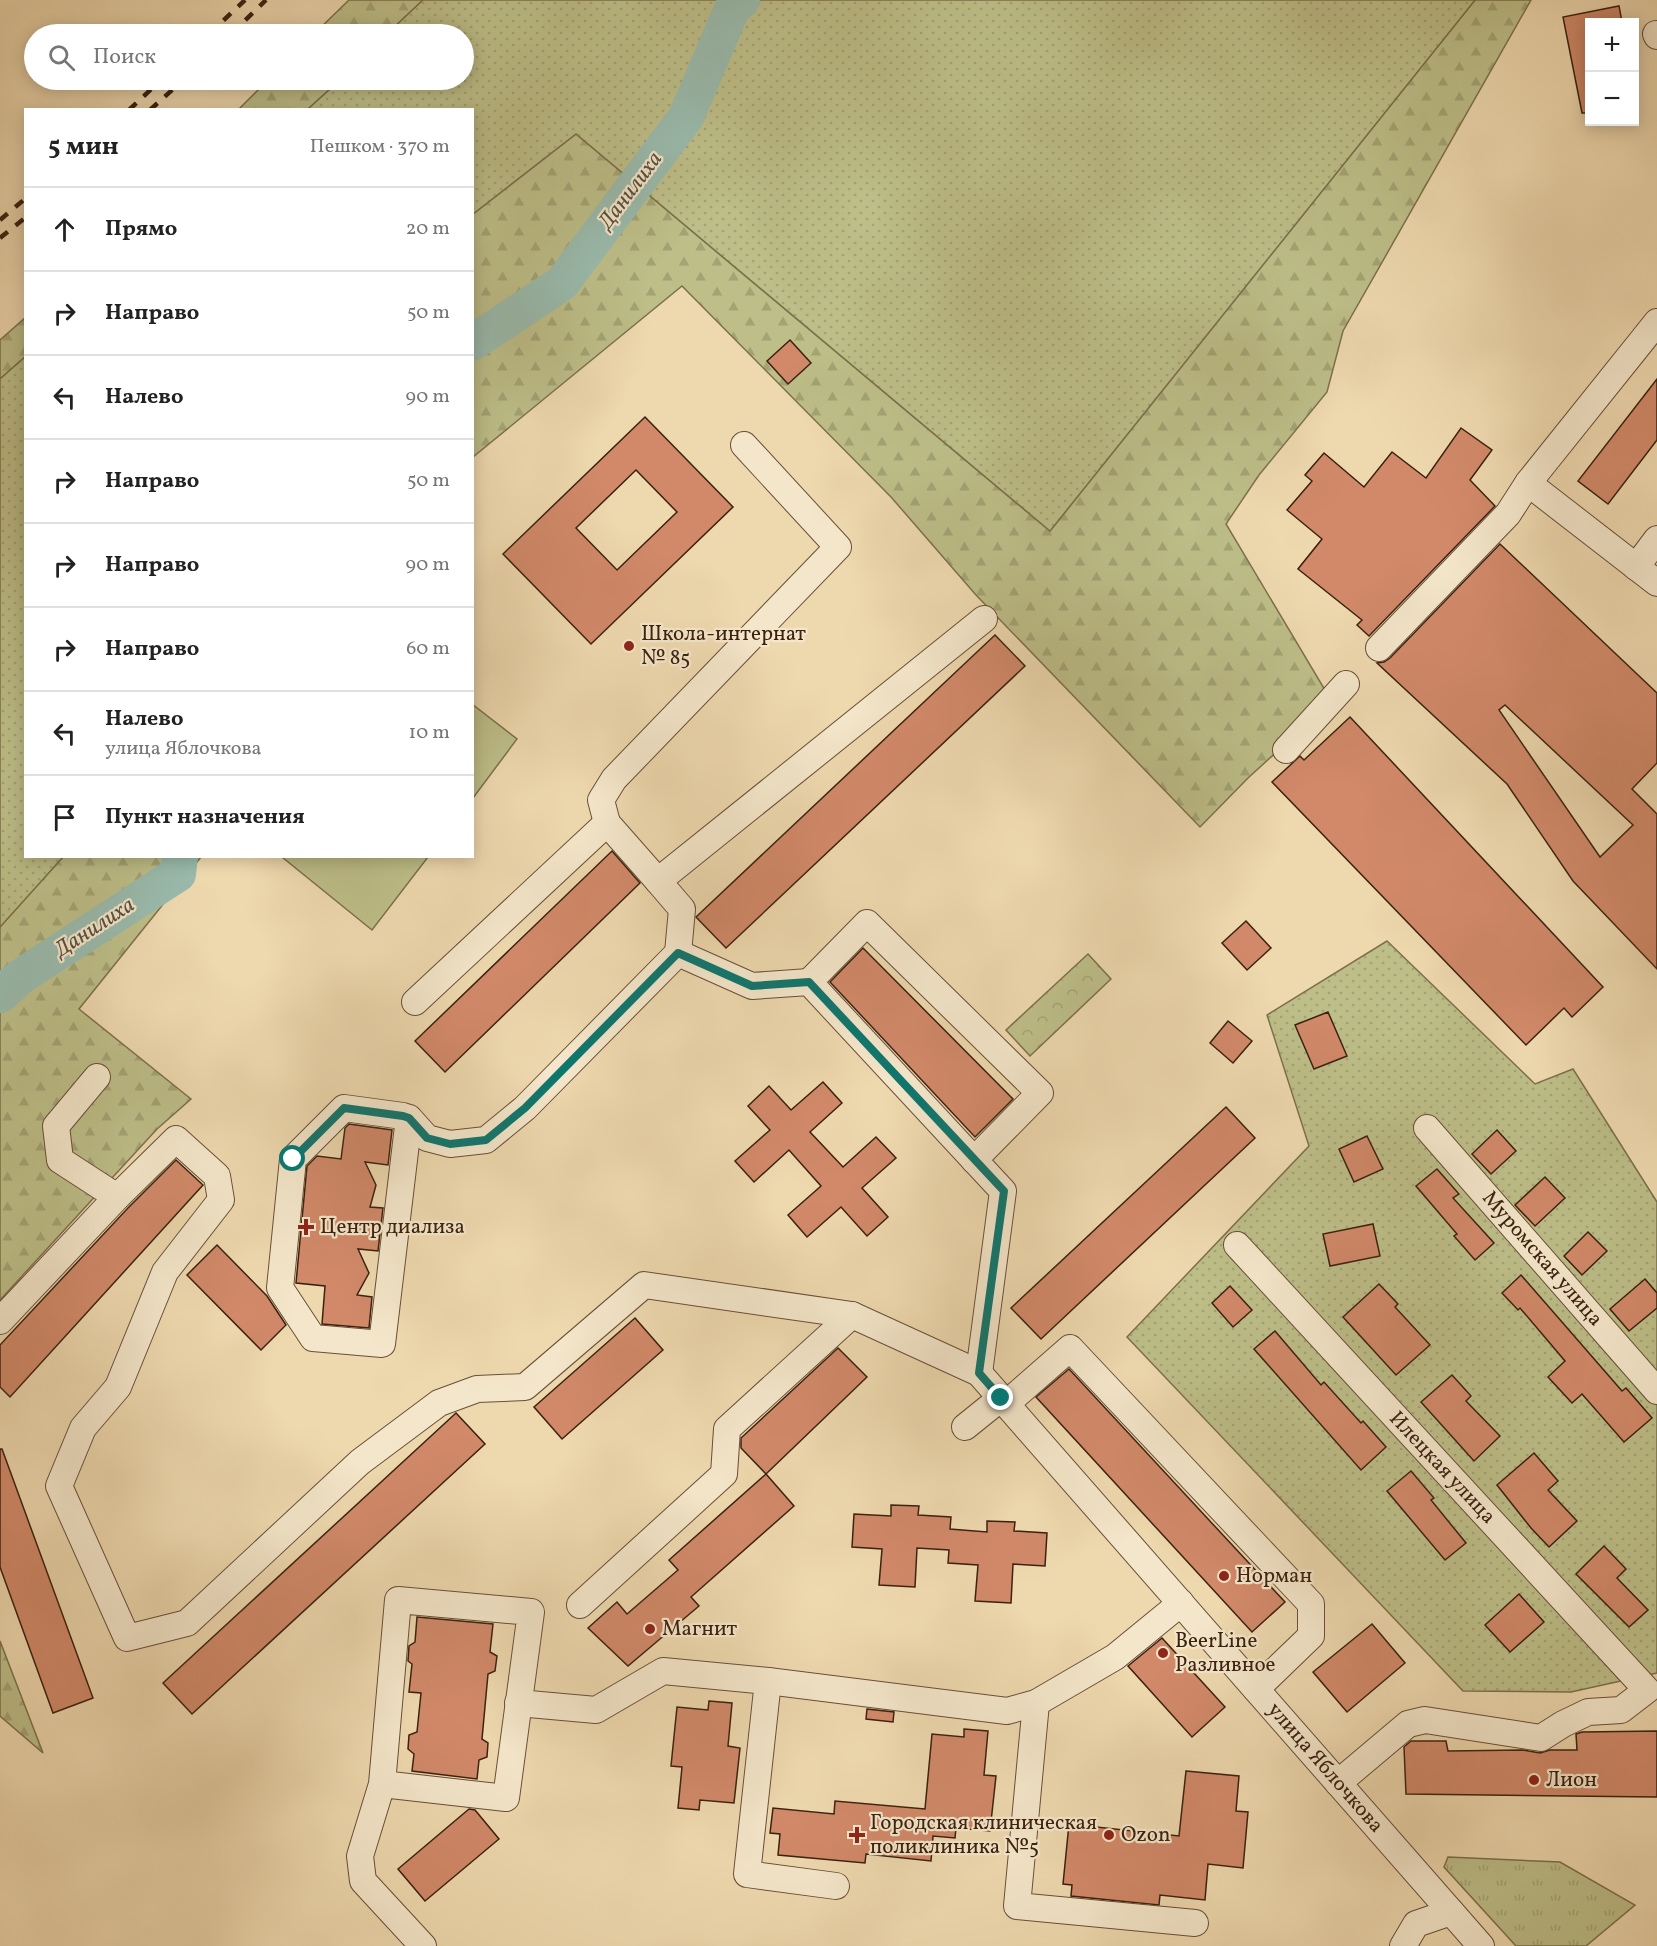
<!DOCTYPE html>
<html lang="ru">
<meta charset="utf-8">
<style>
body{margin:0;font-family:Vollkorn,serif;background:#f6f6f6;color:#222}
.controls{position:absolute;right:18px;top:18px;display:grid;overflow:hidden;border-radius:0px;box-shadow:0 3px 15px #0003}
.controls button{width:54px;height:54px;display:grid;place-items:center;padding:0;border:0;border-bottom:2px solid #e0e0e0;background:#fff;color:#222;font:30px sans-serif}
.stop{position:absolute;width:18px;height:18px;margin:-14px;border:4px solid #0f766e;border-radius:50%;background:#fff}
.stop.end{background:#0f766e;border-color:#fff;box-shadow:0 2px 6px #0008}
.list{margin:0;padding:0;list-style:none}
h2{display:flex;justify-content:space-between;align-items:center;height:78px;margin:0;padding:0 24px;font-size:26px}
h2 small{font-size:20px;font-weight:400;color:#767676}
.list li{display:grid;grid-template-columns:39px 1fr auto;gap:18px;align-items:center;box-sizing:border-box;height:84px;padding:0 24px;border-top:2px solid #e0e0e0}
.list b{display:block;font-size:22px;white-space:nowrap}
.list p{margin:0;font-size:20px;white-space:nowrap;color:#767676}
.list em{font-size:20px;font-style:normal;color:#767676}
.icon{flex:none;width:33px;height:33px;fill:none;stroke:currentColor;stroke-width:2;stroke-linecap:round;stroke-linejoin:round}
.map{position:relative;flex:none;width:1657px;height:1946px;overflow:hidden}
.search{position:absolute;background:#fff;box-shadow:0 3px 15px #0003;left:24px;top:24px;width:450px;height:66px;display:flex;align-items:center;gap:15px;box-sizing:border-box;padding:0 21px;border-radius:33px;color:#767676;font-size:22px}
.panel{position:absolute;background:#fff;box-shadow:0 3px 15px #0003;left:24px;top:108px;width:450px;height:750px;border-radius:0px}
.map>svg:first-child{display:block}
.grass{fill:url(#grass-tufts);stroke:#7c704c;stroke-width:1.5}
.forest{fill:url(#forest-firs);stroke:#7c704c;stroke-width:1.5}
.park{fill:url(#park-crowns);stroke:#7c704c;stroke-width:1.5}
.garden{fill:url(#garden-dots);stroke:#7c704c;stroke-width:1.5}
.pitch{fill:#bdbe88;stroke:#7c704c;stroke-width:1.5}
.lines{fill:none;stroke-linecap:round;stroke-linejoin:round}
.river{stroke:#99baac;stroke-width:36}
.building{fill:#d18969;stroke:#3b2110;stroke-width:1.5;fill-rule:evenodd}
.minor-casing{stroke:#684f38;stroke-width:28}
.minor{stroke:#f4e6ca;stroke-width:26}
.rail{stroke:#3b2110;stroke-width:4.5;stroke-dasharray:10 10;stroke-linecap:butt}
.route{stroke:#0f766e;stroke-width:8}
.poi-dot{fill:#8f2418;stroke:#f4e6ca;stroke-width:2}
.labels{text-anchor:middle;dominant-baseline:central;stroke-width:4.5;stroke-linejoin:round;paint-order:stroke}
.poi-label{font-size:21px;fill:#3b2110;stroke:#f4e6ca;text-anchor:start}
.street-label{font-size:21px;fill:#3b2110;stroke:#f4e6ca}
.water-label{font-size:22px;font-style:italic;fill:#574f3f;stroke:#f4e6ca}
</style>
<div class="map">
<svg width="1657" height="1946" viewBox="0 0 1657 1946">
<defs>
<pattern id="grass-tufts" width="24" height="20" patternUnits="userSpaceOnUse" patternTransform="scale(1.5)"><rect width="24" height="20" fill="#bdbe88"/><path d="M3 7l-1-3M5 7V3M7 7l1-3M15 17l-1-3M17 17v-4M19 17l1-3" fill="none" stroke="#a3a374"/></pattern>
<pattern id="forest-firs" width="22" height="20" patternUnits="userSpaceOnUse" patternTransform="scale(1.5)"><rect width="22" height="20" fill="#bdbe88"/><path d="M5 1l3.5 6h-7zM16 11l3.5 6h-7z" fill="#a3a374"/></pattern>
<pattern id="park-crowns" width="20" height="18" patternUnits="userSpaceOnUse" patternTransform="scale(1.5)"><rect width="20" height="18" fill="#bdbe88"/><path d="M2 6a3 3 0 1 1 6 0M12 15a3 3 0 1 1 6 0" fill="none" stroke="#a3a374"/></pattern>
<pattern id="garden-dots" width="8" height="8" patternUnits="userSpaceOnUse" patternTransform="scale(1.5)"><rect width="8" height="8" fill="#bdbe88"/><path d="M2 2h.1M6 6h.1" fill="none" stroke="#a3a374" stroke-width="1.8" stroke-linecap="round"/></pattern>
</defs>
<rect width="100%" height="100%" fill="#eed8ae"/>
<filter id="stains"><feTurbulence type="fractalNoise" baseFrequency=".00333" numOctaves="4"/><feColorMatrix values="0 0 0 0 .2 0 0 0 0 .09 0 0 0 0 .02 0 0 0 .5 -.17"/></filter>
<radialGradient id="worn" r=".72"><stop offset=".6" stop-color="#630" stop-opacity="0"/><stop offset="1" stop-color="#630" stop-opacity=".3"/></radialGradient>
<polygon class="grass" points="1448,1857 1560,1862 1635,1905 1586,1946 1516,1946 1444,1867"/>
<g class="forest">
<polygon points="349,0 423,0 387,34 314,34"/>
<polygon points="1475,0 1531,0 1343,331 1327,392 1259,475 1226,524 1325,690 1305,726 1248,778 1200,827 976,595 891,497 682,286 473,457 473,214 576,134 1050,531"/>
<polygon points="268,80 340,80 308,109 238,110"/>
<polygon points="25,318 25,357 0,379 0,340"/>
<polygon points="63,857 201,857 79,1009 191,1099 157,1129 0,1300 0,927"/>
<polygon points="0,1641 43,1753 0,1716"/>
</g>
<polygon class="park" points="1088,954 1111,979 1030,1056 1006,1030"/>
<g class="garden">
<polygon points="423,0 1475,0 1050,531 576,134 473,214 472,110 308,109 340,80 464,80 464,34 387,34"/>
<polygon points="25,357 26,856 63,857 0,927 0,379"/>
<polygon points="1387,941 1535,1084 1573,1069 1657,1202 1657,1673 1571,1692 1463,1691 1127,1337 1309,1146 1267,1015"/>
</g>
<g class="pitch">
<polygon points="472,704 517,739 473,798 472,798"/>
<polygon points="282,857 428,857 372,930"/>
</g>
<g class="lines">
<g class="river">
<polyline points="472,343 562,283 686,117 732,9 742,0"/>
<polyline points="0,995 20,977 178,874 180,856"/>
</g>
</g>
<g class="building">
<polygon points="1619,6 1622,22 1590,22 1590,113 1582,113 1563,17"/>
<polygon points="790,340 811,363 788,384 767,361"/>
<polygon points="1657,379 1657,440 1608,504 1578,481"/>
<path d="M645,417L733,507L591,644L503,554ZM636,470L677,512L617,570L576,528Z"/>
<polygon points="1461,428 1492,450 1470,480 1495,506 1369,636 1357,625 1362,620 1298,569 1322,539 1287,510 1312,481 1305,475 1324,453 1364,487 1392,452 1426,478"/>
<path d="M1500,544L1657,693V763L1632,789L1657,814V969L1573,881L1507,784L1377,663L1384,662L1390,658ZM1505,705L1633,825L1600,857L1499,710Z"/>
<polygon points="995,635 1025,666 726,948 696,917"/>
<polygon points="1350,717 1603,987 1572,1017 1564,1008 1526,1045 1272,782 1300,756 1304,760"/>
<polygon points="612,851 640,883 445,1072 415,1041"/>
<polygon points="1246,921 1271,948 1247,970 1222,943"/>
<polygon points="863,948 1013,1099 975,1137 830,982"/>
<polygon points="1328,1012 1347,1056 1314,1069 1295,1025"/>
<polygon points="1228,1021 1252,1041 1233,1063 1210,1043"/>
<polygon points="823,1082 842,1103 810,1132 843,1167 876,1137 896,1158 862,1188 888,1217 867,1236 841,1207 807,1237 788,1215 821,1186 789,1150 754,1182 735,1161 770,1130 748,1106 769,1086 791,1110"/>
<polygon points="1226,1107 1255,1138 1041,1339 1011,1308"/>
<polygon points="349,1124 392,1130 388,1165 365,1162 376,1185 370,1207 383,1208 378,1251 358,1249 369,1273 357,1295 372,1297 369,1328 322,1324 325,1286 296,1283 307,1166 317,1156 341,1159 345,1128"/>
<polygon points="1497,1130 1516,1151 1491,1174 1472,1154"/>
<polygon points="1367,1136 1383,1169 1354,1182 1339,1149"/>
<polygon points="176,1160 203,1185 10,1397 0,1387 0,1345 128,1208"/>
<polygon points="1437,1169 1459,1194 1453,1198 1494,1243 1475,1260 1454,1236 1457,1234 1416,1186"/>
<polygon points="1545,1177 1565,1198 1535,1226 1515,1205"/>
<polygon points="1373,1224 1380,1256 1330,1266 1323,1234"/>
<polygon points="1588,1232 1607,1251 1582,1275 1564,1256"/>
<polygon points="217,1245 267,1296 286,1325 261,1350 187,1275"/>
<polygon points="1521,1275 1622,1391 1626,1388 1652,1418 1624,1442 1582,1394 1572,1403 1548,1377 1565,1361 1520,1308 1518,1310 1502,1293"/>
<polygon points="1645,1279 1657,1293 1657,1308 1629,1331 1610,1309"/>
<polygon points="1379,1284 1398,1304 1395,1307 1430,1345 1396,1375 1343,1317"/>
<polygon points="1230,1286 1252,1310 1233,1327 1212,1303"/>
<polygon points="635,1318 663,1350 562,1439 534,1407"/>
<polygon points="1275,1331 1321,1385 1324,1382 1361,1423 1363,1421 1386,1447 1361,1470 1254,1349"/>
<polygon points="838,1348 867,1377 766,1474 741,1448 741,1438"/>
<polygon points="1069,1369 1285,1602 1252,1632 1036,1397"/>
<polygon points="1452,1375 1471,1396 1466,1401 1500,1436 1474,1461 1421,1402"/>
<polygon points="456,1413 485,1444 192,1714 163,1683"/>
<polygon points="0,1449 2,1449 93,1698 53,1713 0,1567"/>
<polygon points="1534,1453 1558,1481 1548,1490 1577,1521 1549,1547 1531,1528 1497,1485"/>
<polygon points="1411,1471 1434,1498 1431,1500 1466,1543 1445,1560 1387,1491"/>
<polygon points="766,1474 794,1506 691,1597 699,1606 628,1666 588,1628 617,1602 627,1614 678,1570 669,1560"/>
<polygon points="891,1505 919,1506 918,1515 951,1517 950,1529 987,1532 987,1521 1015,1522 1014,1531 1047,1533 1045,1566 1013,1564 1011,1603 975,1601 978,1565 948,1563 949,1550 917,1548 915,1587 879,1585 882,1549 852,1547 854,1514 891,1516"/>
<polygon points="1604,1546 1626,1569 1617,1578 1648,1610 1629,1627 1576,1574"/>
<polygon points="1519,1594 1544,1622 1510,1652 1485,1625"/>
<polygon points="417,1617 493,1624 490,1652 497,1656 495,1671 488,1674 482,1739 488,1743 487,1757 479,1760 477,1779 412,1771 414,1754 408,1749 409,1735 417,1732 421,1693 409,1692 412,1664 408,1661 409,1646 415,1642"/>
<polygon points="1372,1624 1405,1663 1347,1712 1313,1672"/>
<polygon points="1162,1638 1225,1707 1192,1737 1128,1666"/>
<polygon points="709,1701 732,1703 728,1746 740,1748 734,1803 700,1800 699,1810 678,1808 682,1767 671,1766 677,1707 708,1710"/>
<polygon points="867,1709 894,1712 893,1722 866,1719"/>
<polygon points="964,1729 988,1731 984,1775 996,1776 990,1831 956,1828 955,1838 933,1836 931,1861 866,1854 865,1863 778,1855 780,1834 770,1833 773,1808 834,1814 835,1801 925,1809 932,1734 964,1737"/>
<polygon points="1657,1731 1657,1797 1406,1794 1404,1747 1411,1741 1446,1741 1448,1751 1523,1750 1540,1753 1550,1750 1577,1750 1576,1734 1582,1732"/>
<polygon points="1186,1771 1239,1776 1236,1811 1248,1812 1243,1868 1208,1864 1205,1900 1160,1895 1159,1905 1071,1896 1072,1885 1063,1884 1069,1824 1179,1836"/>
<polygon points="469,1809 475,1810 499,1839 425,1901 398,1869"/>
</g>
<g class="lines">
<defs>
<g id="minor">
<polyline points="1656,34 1657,36"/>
<polyline points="1528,483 1657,583"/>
<polyline points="1636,567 1657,539"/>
<polyline points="1379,648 1508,514 1528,483 1657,322"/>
<polyline points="1286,750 1346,684"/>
<polyline points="607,823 601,800 614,779 838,547 744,445"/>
<polyline points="678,953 682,909 658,881 984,619"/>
<polyline points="809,982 867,923 1040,1093 974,1160"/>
<polyline points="415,1002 607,823 658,881"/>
<polyline points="97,1077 56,1126 60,1160 117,1197"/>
<polyline points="409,1118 382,1344 313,1338 280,1288 293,1159 344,1108 403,1116 409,1118 427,1138 450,1144 486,1140 525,1108 678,953 752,986 809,982 1003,1191 979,1373"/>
<polyline points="1427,1128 1657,1391"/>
<polyline points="1237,1245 1647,1690 1621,1710 1588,1712 1563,1724 1541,1738 1425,1720 1408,1724 1338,1783"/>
<polyline points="0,1321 117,1197 176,1139 217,1176 221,1200 165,1272 118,1387 83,1428 59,1486 127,1638 187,1623 360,1462 439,1403 477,1389 525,1387 644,1285 852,1315 979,1373 1481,1946"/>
<polyline points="1006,1404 1070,1348 1311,1604 1311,1636 1256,1689"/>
<polyline points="965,1427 1001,1398"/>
<polyline points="580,1605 724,1474 727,1429 852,1315"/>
<polyline points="768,1681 747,1874 836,1886"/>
<polyline points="518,1703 596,1710 663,1671 768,1681 1007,1711 1036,1703 1115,1657 1181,1603"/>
<polyline points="1036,1703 1017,1906 1195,1923"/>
<polyline points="382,1784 506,1798 531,1612 398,1600 382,1784 360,1856 363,1881 423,1946"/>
<polyline points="1403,1946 1416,1924 1451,1912"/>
</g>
</defs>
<use href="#minor" class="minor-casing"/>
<use href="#minor" class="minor"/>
<g class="rail">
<polyline points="209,34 245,0"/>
<polyline points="231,34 266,0"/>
<polyline points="129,110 161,80"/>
<polyline points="150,110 183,80"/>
<polyline points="0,220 26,198"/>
<polyline points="0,238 26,217"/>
</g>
</g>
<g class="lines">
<polyline class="route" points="293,1159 344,1108 403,1116 409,1118 427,1138 450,1144 486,1140 525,1108 678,953 752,986 809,982 1004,1191 979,1373 1001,1398"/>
</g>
<g class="poi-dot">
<circle cx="629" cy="646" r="6"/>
<path d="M303 1218h6v6h6v6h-6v6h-6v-6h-6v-6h6z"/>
<circle cx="1224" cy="1576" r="6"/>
<circle cx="650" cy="1629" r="6"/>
<circle cx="1163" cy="1653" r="6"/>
<circle cx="1534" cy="1780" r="6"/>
<path d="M854 1826h6v6h6v6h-6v6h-6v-6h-6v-6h6z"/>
<circle cx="1109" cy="1835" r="6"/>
</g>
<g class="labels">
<g class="poi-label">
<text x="641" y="634">Школа-интернат<tspan x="641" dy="24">№ 85</tspan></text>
<text x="320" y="1227">Центр диализа</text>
<text x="1236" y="1576">Норман</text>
<text x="662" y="1629">Магнит</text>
<text x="1175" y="1641">BeerLine<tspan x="1175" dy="24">Разливное</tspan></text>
<text x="1546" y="1780">Лион</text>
<text x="870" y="1823">Городская клиническая<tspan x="870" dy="24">поликлиника №5</tspan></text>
<text x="1121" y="1835">Ozon</text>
</g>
<g class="street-label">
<text transform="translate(1542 1259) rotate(49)">Муромская улица</text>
<text transform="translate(1442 1468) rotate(47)">Илецкая улица</text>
<text transform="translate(1325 1768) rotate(49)">улица Яблочкова</text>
</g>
<g class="water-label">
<text transform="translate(631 191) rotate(-53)">Данилиха</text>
<text transform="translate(95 928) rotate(-33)">Данилиха</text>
</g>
</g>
<rect width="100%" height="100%" filter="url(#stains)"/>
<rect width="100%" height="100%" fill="url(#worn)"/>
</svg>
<div class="controls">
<button>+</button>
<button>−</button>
</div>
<div class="stop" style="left:293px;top:1159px"></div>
<div class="stop end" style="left:1001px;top:1398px"></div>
<div class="search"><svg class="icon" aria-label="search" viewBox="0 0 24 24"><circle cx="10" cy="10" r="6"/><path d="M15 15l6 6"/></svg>Поиск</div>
<section class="panel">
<h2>5 мин<small>Пешком · 370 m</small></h2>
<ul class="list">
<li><svg class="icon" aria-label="ahead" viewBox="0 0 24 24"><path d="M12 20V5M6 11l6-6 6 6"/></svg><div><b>Прямо</b></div><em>20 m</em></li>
<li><svg class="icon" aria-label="right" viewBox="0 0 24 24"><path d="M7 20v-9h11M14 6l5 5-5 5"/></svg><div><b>Направо</b></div><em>50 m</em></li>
<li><svg class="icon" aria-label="left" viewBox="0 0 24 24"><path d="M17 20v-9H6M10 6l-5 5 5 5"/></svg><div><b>Налево</b></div><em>90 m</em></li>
<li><svg class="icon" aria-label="right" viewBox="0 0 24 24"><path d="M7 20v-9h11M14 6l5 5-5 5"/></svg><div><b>Направо</b></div><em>50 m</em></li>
<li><svg class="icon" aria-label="right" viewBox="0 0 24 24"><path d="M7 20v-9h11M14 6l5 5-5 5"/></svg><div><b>Направо</b></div><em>90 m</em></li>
<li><svg class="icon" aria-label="right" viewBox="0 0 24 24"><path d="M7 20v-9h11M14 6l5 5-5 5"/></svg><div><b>Направо</b></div><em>60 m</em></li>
<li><svg class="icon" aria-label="left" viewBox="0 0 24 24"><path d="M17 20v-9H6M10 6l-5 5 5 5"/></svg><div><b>Налево</b><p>улица Яблочкова</p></div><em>10 m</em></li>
<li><svg class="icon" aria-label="arrive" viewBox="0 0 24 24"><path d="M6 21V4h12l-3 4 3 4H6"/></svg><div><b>Пункт назначения</b></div></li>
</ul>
</section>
</div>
